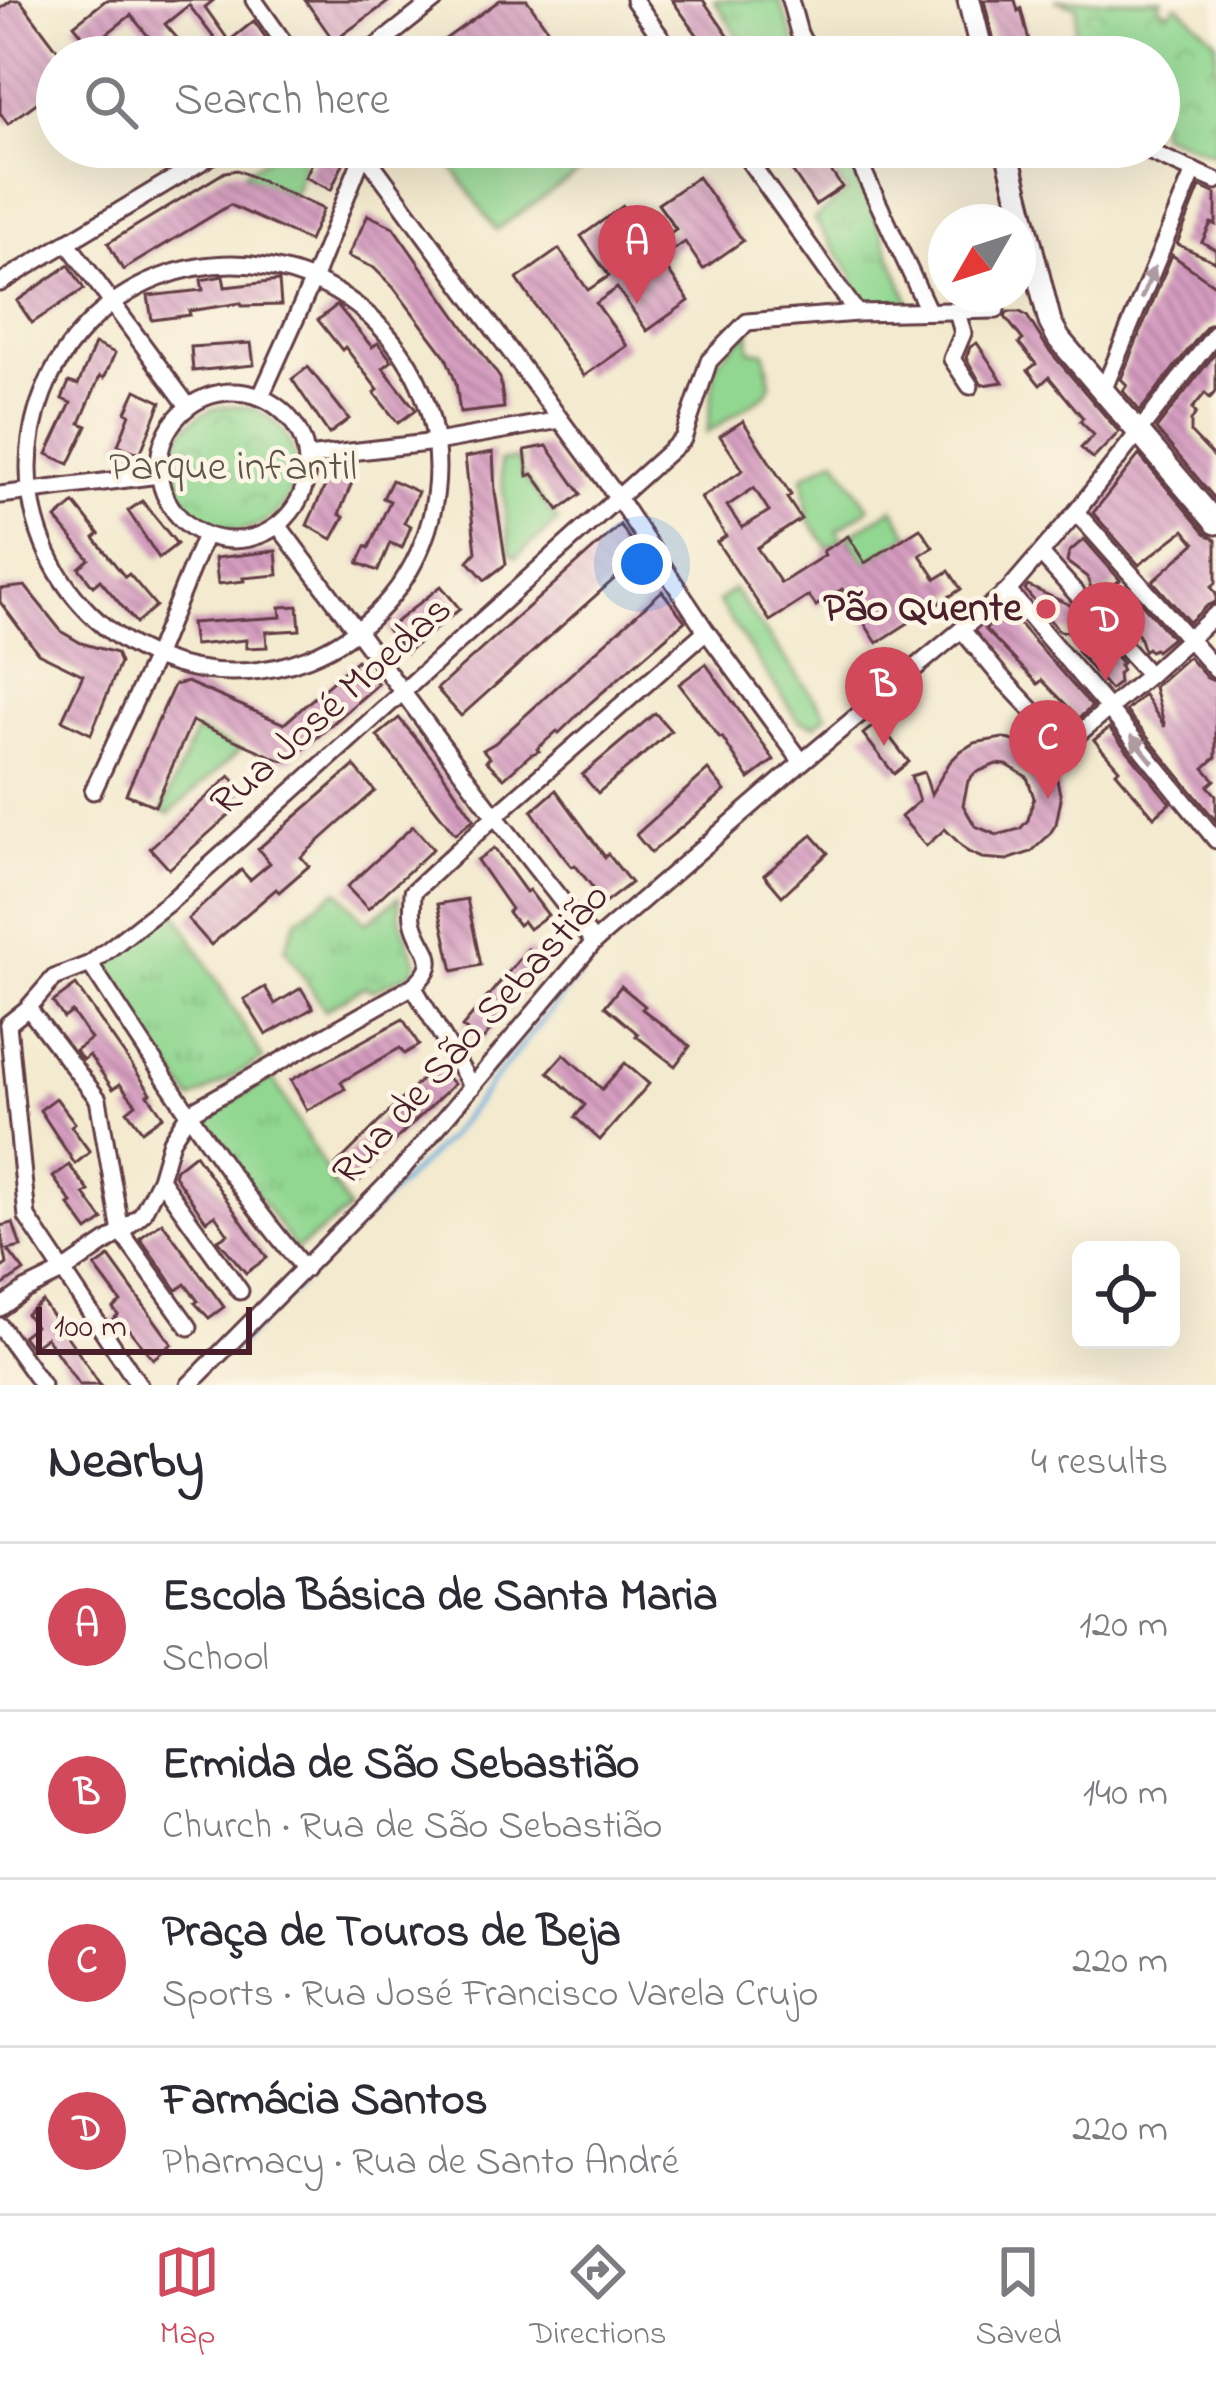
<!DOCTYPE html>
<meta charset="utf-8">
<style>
body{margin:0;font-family:"Indie Flower",sans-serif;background:#f7f7f7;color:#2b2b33}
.controls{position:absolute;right:36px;bottom:36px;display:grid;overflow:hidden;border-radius:18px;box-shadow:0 12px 48px #0002}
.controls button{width:108px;height:108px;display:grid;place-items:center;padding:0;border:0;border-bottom:3px solid #e1e1e2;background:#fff;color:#2b2b33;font:60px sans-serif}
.compass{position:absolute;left:928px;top:204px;width:108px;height:108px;border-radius:50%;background:#fff;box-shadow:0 12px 48px #0002;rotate:231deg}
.scale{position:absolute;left:36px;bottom:30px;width:216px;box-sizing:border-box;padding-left:12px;border:6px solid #4a1f2b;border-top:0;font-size:33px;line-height:42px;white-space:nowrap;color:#4a1f2b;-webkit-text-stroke:9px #fcf5e5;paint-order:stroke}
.you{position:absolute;left:642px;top:564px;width:42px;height:42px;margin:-30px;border:9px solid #fff;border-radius:50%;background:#1a73e8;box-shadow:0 0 0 18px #1a73e833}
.badge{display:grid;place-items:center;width:78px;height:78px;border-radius:50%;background:#d1495b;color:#fff;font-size:39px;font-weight:700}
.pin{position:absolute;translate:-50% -99px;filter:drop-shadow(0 3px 6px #0008)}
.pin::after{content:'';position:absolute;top:63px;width:42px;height:36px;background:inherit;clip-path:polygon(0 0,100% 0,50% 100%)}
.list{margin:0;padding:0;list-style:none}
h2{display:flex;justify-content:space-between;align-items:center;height:156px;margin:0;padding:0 48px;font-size:51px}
h2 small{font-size:39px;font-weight:400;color:#7c7c81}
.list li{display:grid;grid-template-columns:78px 1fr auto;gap:36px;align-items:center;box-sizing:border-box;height:168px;padding:0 48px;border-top:3px solid #e1e1e2}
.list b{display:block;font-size:45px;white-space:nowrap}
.list p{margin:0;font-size:39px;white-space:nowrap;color:#7c7c81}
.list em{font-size:39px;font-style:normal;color:#7c7c81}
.icon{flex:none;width:66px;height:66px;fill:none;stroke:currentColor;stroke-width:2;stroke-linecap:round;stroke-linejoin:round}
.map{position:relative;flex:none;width:1216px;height:1385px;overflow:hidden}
.search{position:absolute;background:#fff;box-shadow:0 12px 48px #0002;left:36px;right:36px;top:36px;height:132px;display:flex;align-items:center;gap:30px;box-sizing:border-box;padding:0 42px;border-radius:66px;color:#7c7c81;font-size:45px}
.sheet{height:828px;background:#fff}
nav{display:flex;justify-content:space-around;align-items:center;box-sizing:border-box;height:168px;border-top:3px solid #e1e1e2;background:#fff;font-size:33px;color:#7c7c81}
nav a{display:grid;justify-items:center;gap:6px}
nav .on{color:#d1495b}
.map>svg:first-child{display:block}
.grass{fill:url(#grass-tufts);stroke:#6e7b5e;stroke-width:3}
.park{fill:url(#park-crowns);stroke:#6e7b5e;stroke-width:3}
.garden{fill:#91d791;stroke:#6e7b5e;stroke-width:3}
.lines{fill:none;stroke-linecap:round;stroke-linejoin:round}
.stream{stroke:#67afde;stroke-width:4.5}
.building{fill:url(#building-back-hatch);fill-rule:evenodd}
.minor-casing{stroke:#633d44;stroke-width:21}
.major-casing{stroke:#633d44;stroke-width:27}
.minor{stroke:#fff;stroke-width:15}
.major{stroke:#fff;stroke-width:21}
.oneway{fill:#ae9aa0}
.poi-dot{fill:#d1495b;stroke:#fcf5e5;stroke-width:4.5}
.labels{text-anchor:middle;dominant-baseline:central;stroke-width:9;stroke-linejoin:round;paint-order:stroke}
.park-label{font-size:42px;fill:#5f564a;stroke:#fcf5e5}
.poi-label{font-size:42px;font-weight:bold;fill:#4a1f2b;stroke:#fcf5e5;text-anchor:end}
.street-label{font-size:42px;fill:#4a1f2b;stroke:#fcf5e5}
</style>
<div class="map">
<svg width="1216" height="1385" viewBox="0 0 1216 1385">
<defs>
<pattern id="grass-tufts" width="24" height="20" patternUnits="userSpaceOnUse" patternTransform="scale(3)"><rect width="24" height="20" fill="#91d791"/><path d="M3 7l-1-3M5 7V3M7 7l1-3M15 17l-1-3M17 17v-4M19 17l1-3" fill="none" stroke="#7fb87d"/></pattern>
<pattern id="park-crowns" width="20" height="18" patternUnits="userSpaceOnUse" patternTransform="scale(3)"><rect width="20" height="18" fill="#91d791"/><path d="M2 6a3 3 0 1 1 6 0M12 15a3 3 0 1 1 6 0" fill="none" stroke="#7fb87d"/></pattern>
<pattern id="building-back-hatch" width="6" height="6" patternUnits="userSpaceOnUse" patternTransform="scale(3)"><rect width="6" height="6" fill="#d59cc0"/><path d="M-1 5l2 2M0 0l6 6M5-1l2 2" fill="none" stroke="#af7f9c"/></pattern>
</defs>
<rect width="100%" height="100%" fill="#fcf5e5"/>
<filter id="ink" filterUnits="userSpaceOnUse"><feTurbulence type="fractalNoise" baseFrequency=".00833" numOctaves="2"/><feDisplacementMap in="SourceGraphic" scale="24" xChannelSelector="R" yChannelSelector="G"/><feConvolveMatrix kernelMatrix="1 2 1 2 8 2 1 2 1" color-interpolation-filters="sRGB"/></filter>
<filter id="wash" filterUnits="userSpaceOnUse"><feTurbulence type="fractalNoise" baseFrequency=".004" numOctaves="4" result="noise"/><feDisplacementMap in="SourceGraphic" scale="48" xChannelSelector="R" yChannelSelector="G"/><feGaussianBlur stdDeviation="2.7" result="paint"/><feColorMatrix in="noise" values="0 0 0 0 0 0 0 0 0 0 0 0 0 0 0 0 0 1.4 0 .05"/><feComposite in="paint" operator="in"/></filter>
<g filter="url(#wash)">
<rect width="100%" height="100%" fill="#f3eacf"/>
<g class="grass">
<polygon points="714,0 779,0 801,57 753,57"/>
<polygon points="816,147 843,147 872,209 910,304 864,308 853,293 853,276 814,219 847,192"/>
<polygon points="338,890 366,923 399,897 400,919 416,961 413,971 372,991 365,986 325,1010 285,948 297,919"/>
<polygon points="175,910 263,1059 192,1100 102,965"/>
<polygon points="273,1078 349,1210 296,1250 203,1117"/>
</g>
<g class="park">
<polygon points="1055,0 1162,0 1158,5 1168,13 1177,4 1216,40 1216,155 1159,133 1159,57 1073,57 1077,7"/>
<circle cx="233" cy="468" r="62"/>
</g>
<g class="garden">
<polygon points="286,147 292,147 304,164 294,196 243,173"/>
<polygon points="475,147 615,147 496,230 450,164"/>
<polygon points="749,331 750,350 765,352 771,384 767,393 707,433 716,363"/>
<polygon points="836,458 869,508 837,531 842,539 828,548 808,519 803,476"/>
<polygon points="520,459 521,473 558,521 516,557 510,553 500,461"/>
<polygon points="893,508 909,535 865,563 848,536"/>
<polygon points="733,589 827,715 815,725 799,721 718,602"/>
<polygon points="196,730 240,750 169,814 162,811"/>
</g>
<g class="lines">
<polyline class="stream" points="233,1351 448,1137 608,939"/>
</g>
<g id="blocks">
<g class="building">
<polygon points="12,0 20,0 63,57 57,57 57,88 8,124 0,113 0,9"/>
<polygon points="106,0 214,0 205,7 229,41 254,21 277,54 273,57 208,57 221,47 189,5 165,24 183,45 169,57 165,57 131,15 91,46 74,25"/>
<polygon points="305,0 391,0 334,41"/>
<polygon points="500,0 527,0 549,31 530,44 539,57 420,57"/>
<polygon points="672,0 703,0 743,57 713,57"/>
<polygon points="984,0 1015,0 1018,11 1021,9 1029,41 1028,57 998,57"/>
<polygon points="308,147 340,147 346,157 331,190 305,177 315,157"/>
<polygon points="776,147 814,147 842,187 815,205"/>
<polygon points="237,170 323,209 309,241 230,205 123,270 108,243 225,172"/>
<polygon points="698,177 743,241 703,269 685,242 660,259 689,301 647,331 617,288 596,303 627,346 584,376 517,279 559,249 588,290 609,276 581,236 623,206 651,246 676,229 658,204"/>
<polygon points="1200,187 1216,194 1216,225 1211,223 1202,242 1216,250 1216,262 1177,244"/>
<polygon points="368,215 393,227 500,378 504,408 460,413 456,383 446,357 394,288 374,268 348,256"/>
<polygon points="1172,255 1216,286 1216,321 1207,326 1140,411 1123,391 1127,385 1121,379"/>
<polygon points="69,265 84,289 32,323 17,301"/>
<polygon points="223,276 225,287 279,281 281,305 242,306 241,303 189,311 190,315 152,320 148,296 203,290 201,280"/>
<polygon points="337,305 372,347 378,343 392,361 383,368 416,410 398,423 374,393 378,390 345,347 342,350 318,320"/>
<polygon points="1008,312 1020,312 1027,316 1048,349 1119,432 1093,459 1081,448 1094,435 1080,421 1083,418 1049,377 1040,385 1028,370 1036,364 1019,343 1023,340 1005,317"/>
<polygon points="251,343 254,365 193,371 191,347"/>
<polygon points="977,343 1003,382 982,385 966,358 970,347"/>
<polygon points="95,344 115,353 104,378 100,376 80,423 87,426 69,464 47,454 71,403 62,399 69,382 78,385"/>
<polygon points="1216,352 1216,391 1210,398 1205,393 1192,409 1196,413 1191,421 1191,433 1216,459 1216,500 1156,429"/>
<polygon points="308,367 349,419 329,434 292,379"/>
<polygon points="136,390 161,402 140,454 118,445 130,414 126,412"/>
<path d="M743,421L791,495L787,498L801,519L757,548L781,583L825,555L823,551L848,536L865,563L920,528L933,547L920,555L936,579L949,571L961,589L877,643L842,589L816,606L809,596L770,621L717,542L726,536L701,498L743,470L720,436ZM754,488L769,511L742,528L727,506Z"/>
<polygon points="547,446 581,494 559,510 533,474 528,476 525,450"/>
<polygon points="493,452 495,492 506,564 485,580 468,561 476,552 465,457"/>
<polygon points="1139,455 1205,533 1216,540 1216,583 1211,587 1216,593 1216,602 1208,605 1189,622 1153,581 1195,543 1184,530 1139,565 1093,513"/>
<polygon points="332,471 353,480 339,514 344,517 332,539 307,525"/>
<polygon points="392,480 418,492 404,523 411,526 402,548 390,543 378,571 358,563 366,546 369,548 390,501 383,498"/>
<polygon points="142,501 177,544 159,558 128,511"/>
<polygon points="74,503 99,534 94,538 125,577 129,574 156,606 136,623 100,580 93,586 79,568 89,559 56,519"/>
<polygon points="620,525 641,555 461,716 437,689"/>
<polygon points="1084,539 1120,580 1104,593 1093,593 1087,577 1067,562 1069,552"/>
<polygon points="276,551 278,575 243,578 244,581 218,584 215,558"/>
<polygon points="25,586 62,632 81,643 116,653 120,663 91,734 62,720 83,675 38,653 0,602 0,589"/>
<polygon points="441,586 460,609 406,653 387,629"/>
<polygon points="1028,586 1070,605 1122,663 1119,666 1122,670 1118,674 1119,683 1110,690 1077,651 1078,642 1070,632 1059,631 1025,590"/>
<polygon points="662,591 685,621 590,703 559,733 557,731 537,749 539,751 530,755 504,778 486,761 490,758 483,750 495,743"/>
<polygon points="1135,596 1172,638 1156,651 1154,649 1150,651 1147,648 1144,651 1139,636 1134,629 1118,622 1121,619 1119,610"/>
<polygon points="298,606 300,630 266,632 267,647 246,648 246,640 194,645 191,623 281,617 280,607"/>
<polygon points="1007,610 1092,707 1079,718 1042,680 1038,684 985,629"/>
<polygon points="1188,657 1207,678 1216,682 1216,757 1204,768 1215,780 1208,786 1216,795 1216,821 1126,711 1144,695 1165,727 1154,687"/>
<polygon points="357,660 378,684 290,761 280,760 192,721 155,806 126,794 174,685 187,682 284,724"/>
<polygon points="706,664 774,760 749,779 722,737 720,738 679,684"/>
<polygon points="655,713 671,731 598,793 582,775"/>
<polygon points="399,718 432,758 474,819 455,834 377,736"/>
<polygon points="878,722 909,762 894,774 863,734"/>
<polygon points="1109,728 1170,803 1154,817 1116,772 1119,769 1094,740"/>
<path d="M1003,738L1031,746L1041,754L1056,775L1061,799L1056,824L1049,835L1031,852L1007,860L982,858L968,852L945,829L926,846L901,817L919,801L911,776L924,772L931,794L950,762L961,751L974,743ZM996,764L1007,765L1027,777L1034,798L1028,820L1020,829L997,835L975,826L963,805L968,781L975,773Z"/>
<polygon points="354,766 375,791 301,857 309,866 279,892 276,889 211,945 188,919 241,870 250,880 270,863 258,849"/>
<polygon points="708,770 725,791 651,853 636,835"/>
<polygon points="230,776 249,797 169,869 150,848"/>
<polygon points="556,790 605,857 608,854 631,883 605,903 575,865 572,867 560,852 532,811"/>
<polygon points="413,826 433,849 368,909 347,887"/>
<polygon points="812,835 828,853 782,896 764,875"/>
<polygon points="494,848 526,892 529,890 548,915 529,929 523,921 518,925 508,912 511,909 477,860"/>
<polygon points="467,899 481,965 453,971 438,904"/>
<polygon points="528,949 546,965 481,1042 462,1027"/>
<polygon points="76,985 151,1093 148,1095 163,1116 142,1131 127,1111 136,1104 120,1084 113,1089 89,1055 83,1060 75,1050 91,1039 72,1012 64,1018 53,1002"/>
<polygon points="621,986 645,1006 642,1009 690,1046 675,1066 636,1036 638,1034 605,1006"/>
<polygon points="265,987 275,1004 301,988 313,1008 266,1035 244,999"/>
<polygon points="403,1019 419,1045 404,1054 400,1048 341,1082 345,1089 307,1110 291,1080"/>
<polygon points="564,1054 602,1089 625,1063 649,1084 600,1140 575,1117 585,1105 548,1072"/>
<polygon points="435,1066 454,1084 387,1148 357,1184 336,1165"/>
<polygon points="56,1098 75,1123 71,1126 90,1152 75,1164 40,1110"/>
<polygon points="195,1154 267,1258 246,1273 218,1240 228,1234 215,1215 206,1221 174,1175 176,1169"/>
<polygon points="69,1165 89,1191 84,1194 103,1220 88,1231 69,1205 72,1203 53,1177"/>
<polygon points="162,1222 224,1307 209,1318 195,1303 198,1301 185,1284 177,1290 140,1238"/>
<polygon points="13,1223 21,1247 8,1250 24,1271 0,1287 0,1269 7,1264 0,1226"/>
<polygon points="109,1257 172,1344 153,1359 125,1325 118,1330 111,1321 118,1315 113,1308 121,1302 95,1267"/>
<polygon points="42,1301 76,1349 100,1385 79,1385 46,1337 31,1348 22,1336 35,1326 26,1314"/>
</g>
</g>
</g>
<g filter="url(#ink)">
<use href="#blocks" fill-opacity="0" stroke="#633d44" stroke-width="3"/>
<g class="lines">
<defs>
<g id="minor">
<polyline points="254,0 294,57"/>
<polyline points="634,0 675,57"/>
<polyline points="790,0 799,33 811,57"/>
<polyline points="363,57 435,0"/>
<polyline points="360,147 618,498 706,631 802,762"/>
<polyline points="739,147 857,313"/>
<polyline points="852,147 928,310"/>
<polyline points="1139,147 1216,181"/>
<polyline points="67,242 188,406"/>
<circle cx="233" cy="468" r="204"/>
<polyline points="0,283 226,147"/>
<polyline points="957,312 963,333 952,359 970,386"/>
<polyline points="1103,391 1194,171"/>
<circle cx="233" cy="466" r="74"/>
<polyline points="261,396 313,280 364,152"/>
<polyline points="307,457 436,442 560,420"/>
<polyline points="0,495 159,475"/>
<polyline points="1076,512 1216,670"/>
<polyline points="278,525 495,816 594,942"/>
<polyline points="1041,554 1149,675"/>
<polyline points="1008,591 1109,709 1216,840"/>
<polyline points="962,630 1000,676 1065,745 1149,675 1216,614"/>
<polyline points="93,791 155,657 205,535"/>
<path d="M90,964C158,1067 224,1174 305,1269"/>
<polyline points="413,986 472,1087"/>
<polyline points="28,1008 98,1099 121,1232 189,1327"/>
<polyline points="8,1024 28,1008 54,978 90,964 173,899 683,439 709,361 747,322 857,313 996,310"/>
<polyline points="8,1024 27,1217 139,1385"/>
<polyline points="160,1179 240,1291"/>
<path d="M0,1308L25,1290L62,1272L121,1232L142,1214L160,1179L171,1141L189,1113L413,986C445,959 421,951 414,924C411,915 413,902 413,892L495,816L706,631"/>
<polyline points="0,1326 42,1385"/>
<polyline points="189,1385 402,1169 594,942 802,762 1008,591 1076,512 1216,333"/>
</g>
<g id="major">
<polyline points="969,0 983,57"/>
<polyline points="1006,147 1050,322 1059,339 1216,523"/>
</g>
</defs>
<use href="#minor" class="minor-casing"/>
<use href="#major" class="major-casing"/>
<use href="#minor" class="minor"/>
<use href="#major" class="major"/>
</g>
<defs><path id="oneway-solid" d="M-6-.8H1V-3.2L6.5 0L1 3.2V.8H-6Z" transform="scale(3)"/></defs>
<g class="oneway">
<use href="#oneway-solid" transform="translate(1148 283) rotate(-67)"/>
<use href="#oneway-solid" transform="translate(1142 749) rotate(-129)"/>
</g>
</g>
<circle class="poi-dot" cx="1046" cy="609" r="12"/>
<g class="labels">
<g class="park-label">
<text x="233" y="468">Parque infantil</text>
</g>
<g class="poi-label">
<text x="1022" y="609">Pão Quente</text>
</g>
<g class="street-label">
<text transform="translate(332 707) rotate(-42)">Rua José Moedas</text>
<text transform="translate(472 1035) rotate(-48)">Rua de São Sebastião</text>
</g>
</g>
</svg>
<div class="controls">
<button><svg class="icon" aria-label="locate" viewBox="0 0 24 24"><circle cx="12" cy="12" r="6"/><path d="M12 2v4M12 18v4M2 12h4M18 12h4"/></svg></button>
</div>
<svg class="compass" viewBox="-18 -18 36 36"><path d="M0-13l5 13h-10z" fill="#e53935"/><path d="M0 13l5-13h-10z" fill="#7c7c81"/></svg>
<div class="scale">100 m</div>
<div class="you"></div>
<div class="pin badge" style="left:637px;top:304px">A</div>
<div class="pin badge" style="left:884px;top:746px">B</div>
<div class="pin badge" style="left:1048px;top:799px">C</div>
<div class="pin badge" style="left:1106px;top:681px">D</div>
<div class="search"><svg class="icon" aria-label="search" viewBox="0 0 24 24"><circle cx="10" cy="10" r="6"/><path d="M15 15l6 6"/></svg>Search here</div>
</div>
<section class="sheet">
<h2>Nearby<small>4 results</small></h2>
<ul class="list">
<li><span class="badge">A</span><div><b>Escola Básica de Santa Maria</b><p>School</p></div><em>120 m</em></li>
<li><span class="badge">B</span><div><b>Ermida de São Sebastião</b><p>Church · Rua de São Sebastião</p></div><em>140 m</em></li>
<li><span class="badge">C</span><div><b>Praça de Touros de Beja</b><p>Sports · Rua José Francisco Varela Crujo</p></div><em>220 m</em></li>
<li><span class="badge">D</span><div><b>Farmácia Santos</b><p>Pharmacy · Rua de Santo André</p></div><em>220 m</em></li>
</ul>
</section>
<nav>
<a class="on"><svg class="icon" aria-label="map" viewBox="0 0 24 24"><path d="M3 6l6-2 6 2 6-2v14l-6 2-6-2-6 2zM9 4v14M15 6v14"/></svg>Map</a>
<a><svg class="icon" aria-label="directions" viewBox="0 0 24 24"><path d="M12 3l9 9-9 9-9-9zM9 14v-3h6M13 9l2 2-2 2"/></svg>Directions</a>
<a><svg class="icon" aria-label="saved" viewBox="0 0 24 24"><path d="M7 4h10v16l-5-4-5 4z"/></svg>Saved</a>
</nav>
